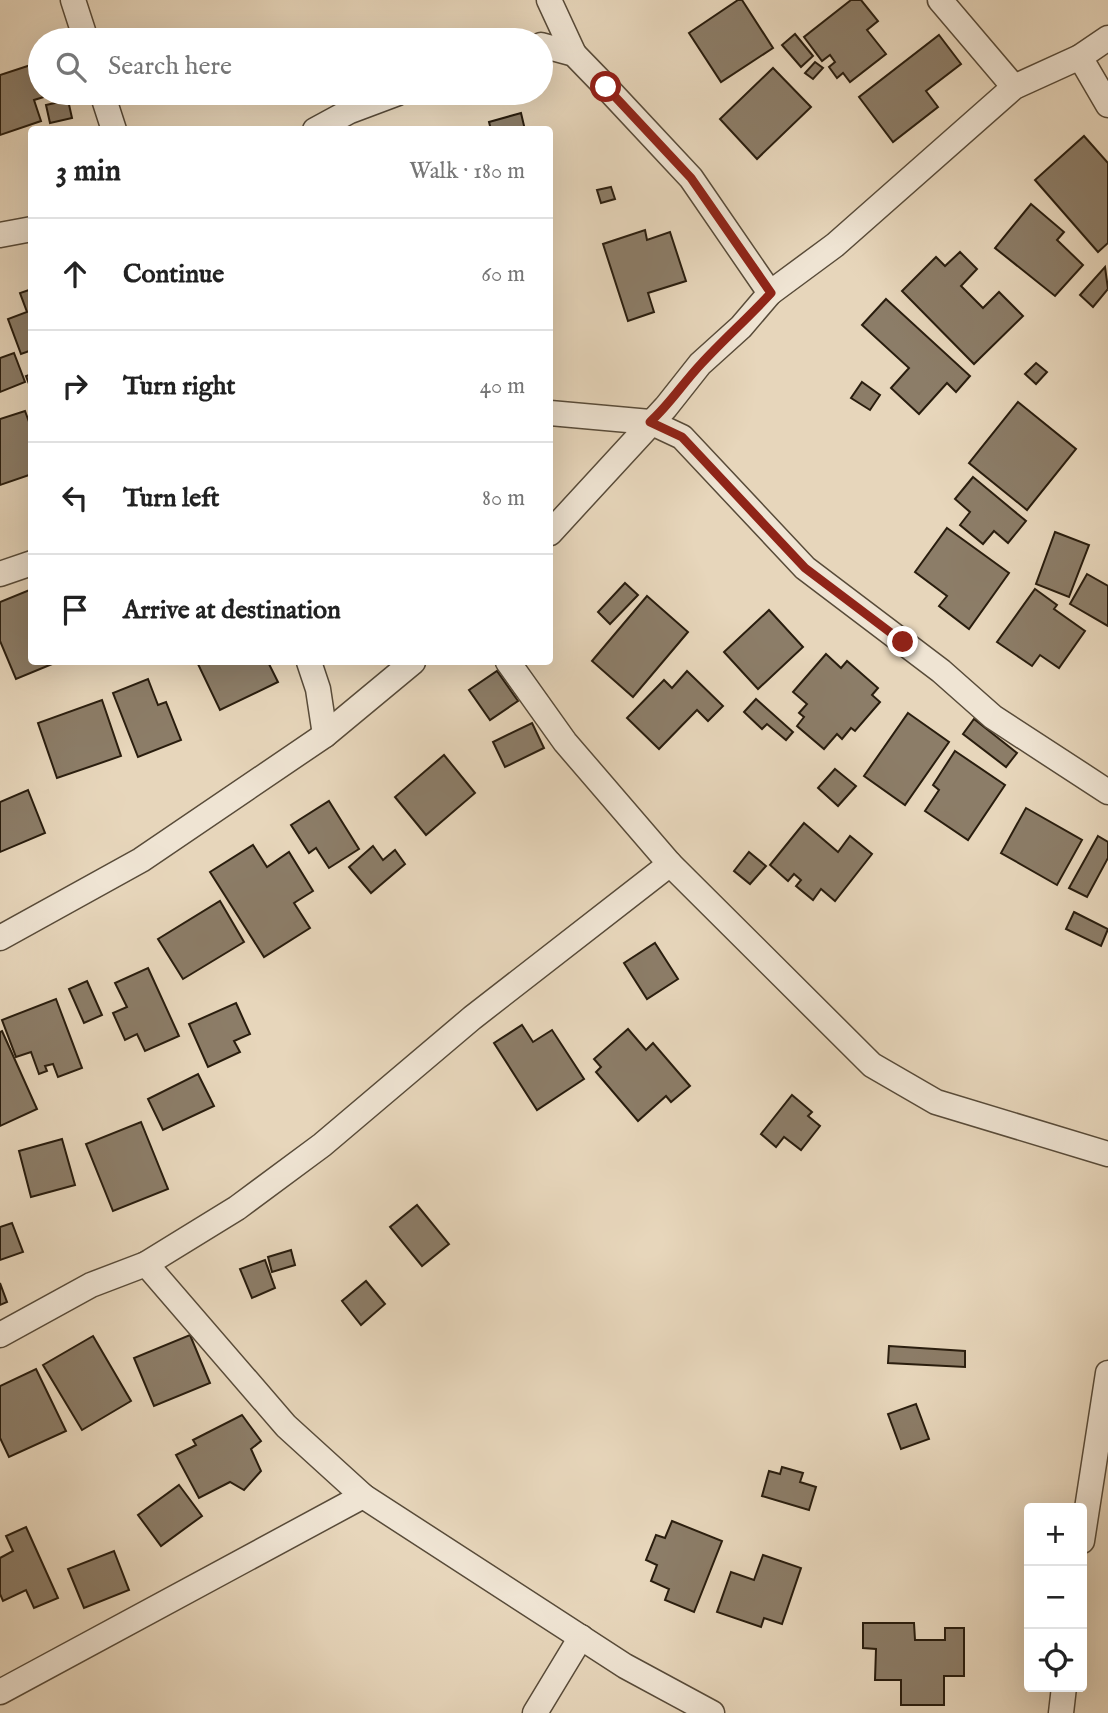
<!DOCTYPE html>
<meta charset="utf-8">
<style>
body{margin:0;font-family:"IM FELL English",serif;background:#f2f2f2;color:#222}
.controls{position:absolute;right:21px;bottom:21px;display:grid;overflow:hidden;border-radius:7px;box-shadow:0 7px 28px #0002}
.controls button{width:63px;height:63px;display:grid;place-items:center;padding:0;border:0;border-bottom:2px solid #e0e0e0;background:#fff;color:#222;font:35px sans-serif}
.stop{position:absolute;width:21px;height:21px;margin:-16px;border:5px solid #8f2418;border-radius:50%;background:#fff}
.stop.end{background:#8f2418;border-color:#fff;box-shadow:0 2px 7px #0008}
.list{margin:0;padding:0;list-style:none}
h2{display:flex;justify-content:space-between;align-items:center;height:91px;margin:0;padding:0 28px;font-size:30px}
h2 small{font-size:23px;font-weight:400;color:#767676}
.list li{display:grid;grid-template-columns:46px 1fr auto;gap:21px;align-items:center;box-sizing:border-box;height:112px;padding:0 28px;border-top:2px solid #e0e0e0}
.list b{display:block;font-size:26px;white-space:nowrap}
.list em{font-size:23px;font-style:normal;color:#767676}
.icon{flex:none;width:38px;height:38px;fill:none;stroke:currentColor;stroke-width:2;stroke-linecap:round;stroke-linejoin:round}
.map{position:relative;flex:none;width:1108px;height:1713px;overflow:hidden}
.search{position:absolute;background:#fff;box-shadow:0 7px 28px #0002;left:28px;top:28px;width:525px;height:77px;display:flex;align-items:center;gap:18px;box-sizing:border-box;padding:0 24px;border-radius:38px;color:#767676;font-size:26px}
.panel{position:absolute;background:#fff;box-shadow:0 7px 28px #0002;left:28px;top:126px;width:525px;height:539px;border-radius:7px}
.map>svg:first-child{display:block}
.building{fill:#8c7d68;stroke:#291d0e;stroke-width:2}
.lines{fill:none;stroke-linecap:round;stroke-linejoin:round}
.minor-casing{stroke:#584b39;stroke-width:27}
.minor{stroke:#efe4d3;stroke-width:24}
.route{stroke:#8f2418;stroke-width:9}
</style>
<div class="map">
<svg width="1108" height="1713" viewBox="0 0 1108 1713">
<rect width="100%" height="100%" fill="#e7d6bb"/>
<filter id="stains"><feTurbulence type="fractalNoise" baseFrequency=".00286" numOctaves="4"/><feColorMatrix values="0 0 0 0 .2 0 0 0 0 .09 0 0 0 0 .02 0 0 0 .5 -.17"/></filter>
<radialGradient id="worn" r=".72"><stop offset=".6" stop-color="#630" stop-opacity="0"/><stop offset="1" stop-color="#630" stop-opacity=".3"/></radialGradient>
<g class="building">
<polygon points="738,0 742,0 773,48 721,82 689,33"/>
<polygon points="851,0 861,0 878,21 867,30 886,54 850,82 843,73 837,78 829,67 835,62 830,55 822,61 804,37"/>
<polygon points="795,34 813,56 801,67 782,45"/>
<polygon points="939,35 961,64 926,91 938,107 893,142 859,97"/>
<polygon points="40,62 40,93 57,93 34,100 41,121 0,135 0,75"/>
<polygon points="815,62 823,68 813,79 805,73"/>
<polygon points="773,68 811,107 757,159 720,119"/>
<polygon points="68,100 72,118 50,123 46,105"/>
<polygon points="521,113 525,130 491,130 489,122"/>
<polygon points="1084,136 1108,163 1108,243 1098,252 1035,180"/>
<polygon points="611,187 615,199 601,203 597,190"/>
<polygon points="1031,204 1064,232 1057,240 1083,265 1055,296 995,248"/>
<polygon points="645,230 647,240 670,232 686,281 648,293 654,312 628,321 603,244"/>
<polygon points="960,252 977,269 961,286 983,308 999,292 1023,316 974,364 902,291 936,257 945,266"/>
<polygon points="1105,267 1108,289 1093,307 1080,295"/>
<polygon points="32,289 32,350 21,354 8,319 27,312 20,293"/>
<polygon points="886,299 970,376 956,392 947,383 919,414 891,388 909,368 862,325"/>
<polygon points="14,353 25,382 0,392 0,358"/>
<polygon points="1036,363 1047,372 1036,384 1025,374"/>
<polygon points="32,374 32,392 26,376"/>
<polygon points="862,382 880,395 870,410 851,398"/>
<polygon points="1018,402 1076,449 1027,510 969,463"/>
<polygon points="25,411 32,430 32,474 0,485 0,419"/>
<polygon points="973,477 1026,521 1008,543 994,531 983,544 960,525 970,512 955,499"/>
<polygon points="947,528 1009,573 969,629 939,606 947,596 915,572"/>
<polygon points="1055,532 1089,545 1069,597 1036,584"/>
<polygon points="1087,574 1108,586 1108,626 1070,604"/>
<polygon points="625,583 638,595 610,624 598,612"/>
<polygon points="32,589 32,662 57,662 16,679 0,641 0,602"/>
<polygon points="1035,589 1057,605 1054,609 1085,631 1059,668 1040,655 1032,666 997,642"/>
<polygon points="647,596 688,632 633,697 592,661"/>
<polygon points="769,610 803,647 758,689 724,652"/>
<polygon points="826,654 841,668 847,661 878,688 872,695 880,702 855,731 851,728 842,739 837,734 824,749 797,726 804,717 799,713 807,704 793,692"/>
<polygon points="197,662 268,662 278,682 220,710"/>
<polygon points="497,671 518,701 490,720 469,690"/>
<polygon points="687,671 723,706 708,721 697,710 659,749 627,718 664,680 672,688"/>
<polygon points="148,679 158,705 166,702 181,740 138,757 113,693"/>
<polygon points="756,699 793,732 786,740 767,724 762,729 744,712"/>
<polygon points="102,700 121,756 57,778 38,723"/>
<polygon points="908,713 949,742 905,805 864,776"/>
<polygon points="974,719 1017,753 1006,767 963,734"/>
<polygon points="532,723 544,748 505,767 493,742"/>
<polygon points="955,751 1005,785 968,840 925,811 939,790 933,785"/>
<polygon points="444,755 475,793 426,835 395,797"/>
<polygon points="835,769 856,786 838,806 818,788"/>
<polygon points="28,790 45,833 0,852 0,802"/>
<polygon points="329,801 359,849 329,868 316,848 309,853 291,825"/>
<polygon points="1026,808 1082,840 1057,885 1001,853"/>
<polygon points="804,823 838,852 850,836 872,854 835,901 821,889 813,900 796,886 801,880 794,874 788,881 770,865"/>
<polygon points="1098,836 1108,842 1108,858 1087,897 1069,888"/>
<polygon points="253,845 267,867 289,852 313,891 294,903 310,928 264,957 210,872"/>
<polygon points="373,846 383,860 395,850 405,864 371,893 349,867"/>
<polygon points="749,852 766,866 750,884 734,871"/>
<polygon points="220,901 244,942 183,979 158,939"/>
<polygon points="1074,912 1108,929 1101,946 1066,929"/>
<polygon points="655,943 678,979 647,999 624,963"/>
<polygon points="148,968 179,1036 145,1051 137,1034 125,1040 113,1013 127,1007 115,983"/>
<polygon points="87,981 102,1015 84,1023 69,989"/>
<polygon points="56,999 82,1068 58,1077 53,1064 45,1066 47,1071 39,1074 31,1052 16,1057 2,1020"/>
<polygon points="236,1003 250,1034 234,1041 240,1052 208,1067 189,1024"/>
<polygon points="522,1025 533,1042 552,1030 584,1079 537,1110 494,1043"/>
<polygon points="628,1029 646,1050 653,1043 690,1086 671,1102 666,1096 638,1121 596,1072 601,1067 594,1059"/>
<polygon points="2,1031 37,1109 0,1126 0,1032"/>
<polygon points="198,1074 214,1106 163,1130 148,1099"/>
<polygon points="792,1095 812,1112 808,1116 820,1126 801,1150 784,1137 776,1147 761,1134"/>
<polygon points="141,1122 168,1189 113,1211 86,1144"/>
<polygon points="62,1139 75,1185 31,1197 19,1151"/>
<polygon points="417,1205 449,1244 422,1266 390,1227"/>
<polygon points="12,1223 23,1252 0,1260 0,1227"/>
<polygon points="291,1250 295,1265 272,1272 268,1257"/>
<polygon points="265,1260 275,1288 252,1298 240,1269"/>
<polygon points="366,1281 385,1304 361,1325 342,1301"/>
<polygon points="0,1283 7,1302 0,1305"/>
<polygon points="190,1335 210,1383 154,1406 134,1358"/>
<polygon points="93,1336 131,1401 82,1430 43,1365"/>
<polygon points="889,1346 965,1351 965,1367 888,1363"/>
<polygon points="36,1369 66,1431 9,1457 0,1438 0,1386"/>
<polygon points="916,1404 929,1439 901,1449 888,1414"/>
<polygon points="242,1415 261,1441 251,1449 261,1471 244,1490 230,1482 199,1498 176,1455 196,1445 193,1440"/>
<polygon points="782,1467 803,1473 800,1482 816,1487 809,1510 762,1496 769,1471 780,1474"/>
<polygon points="179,1485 202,1516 161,1546 138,1515"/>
<polygon points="672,1521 722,1541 694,1612 665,1600 669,1589 651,1581 657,1565 646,1560 656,1535 665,1538"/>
<polygon points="26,1527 58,1598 34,1608 26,1590 3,1601 0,1594 0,1558 13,1551 6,1536"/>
<polygon points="114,1551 129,1590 84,1608 68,1569"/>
<polygon points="763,1555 801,1568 782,1624 764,1618 761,1627 717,1612 731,1572 754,1580"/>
<polygon points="863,1623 914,1623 915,1640 945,1640 945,1628 964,1628 964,1676 944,1676 944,1705 901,1705 901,1680 875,1680 876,1649 863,1648"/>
</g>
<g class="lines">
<defs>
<g id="minor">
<polyline points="73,0 86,40"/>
<polyline points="549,0 574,54"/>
<polyline points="940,0 1014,87"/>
<polyline points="541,45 574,54 606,87 691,178 770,293"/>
<polyline points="1080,57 1108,105"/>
<polyline points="102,93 114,130"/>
<polyline points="315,130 350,111 398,93"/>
<polyline points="0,235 32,229"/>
<polyline points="550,413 650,422 682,437 805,568 941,671 993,717 1108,792"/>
<polyline points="550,533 666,407 700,364 741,327 770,293 835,245 1014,87 1080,57 1108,38"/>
<polyline points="0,574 32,563"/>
<polyline points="309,662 318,689 325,735"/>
<polyline points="508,662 565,742 670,864 872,1065 936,1102 1108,1154"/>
<polyline points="0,938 141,860 325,735 413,662"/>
<polyline points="146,1264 286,1426 363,1496 625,1666 712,1713"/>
<polyline points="0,1335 91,1285 146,1264 237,1208 322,1145 472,1018 670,864"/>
<polyline points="1082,1541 1108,1373"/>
<polyline points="0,1692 363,1496"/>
<polyline points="535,1713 581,1637"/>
<polyline points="1061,1713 1064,1687"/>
</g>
</defs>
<use href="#minor" class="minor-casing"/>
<use href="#minor" class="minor"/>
</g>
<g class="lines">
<path class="route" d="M606,87L691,178L771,293C748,318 724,339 701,364C683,383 670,404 650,422L682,437L805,568L903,642"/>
</g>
<rect width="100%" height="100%" filter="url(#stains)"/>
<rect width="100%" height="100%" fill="url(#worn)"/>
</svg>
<div class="controls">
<button>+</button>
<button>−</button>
<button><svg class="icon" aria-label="locate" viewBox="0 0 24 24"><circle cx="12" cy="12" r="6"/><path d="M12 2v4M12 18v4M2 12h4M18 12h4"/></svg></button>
</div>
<div class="stop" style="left:606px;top:87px"></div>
<div class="stop end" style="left:903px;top:642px"></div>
<div class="search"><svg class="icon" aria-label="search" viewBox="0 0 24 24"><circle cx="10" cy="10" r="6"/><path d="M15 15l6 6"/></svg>Search here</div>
<section class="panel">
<h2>3 min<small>Walk · 180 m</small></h2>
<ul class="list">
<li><svg class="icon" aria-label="ahead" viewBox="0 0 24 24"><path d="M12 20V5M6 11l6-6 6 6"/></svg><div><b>Continue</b></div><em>60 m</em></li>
<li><svg class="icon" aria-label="right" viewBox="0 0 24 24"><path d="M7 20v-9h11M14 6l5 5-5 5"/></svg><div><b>Turn right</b></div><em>40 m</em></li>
<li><svg class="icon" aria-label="left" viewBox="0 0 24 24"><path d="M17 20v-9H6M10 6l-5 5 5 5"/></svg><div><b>Turn left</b></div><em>80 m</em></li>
<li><svg class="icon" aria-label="arrive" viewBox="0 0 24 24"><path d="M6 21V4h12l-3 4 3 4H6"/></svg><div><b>Arrive at destination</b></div></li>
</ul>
</section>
</div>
